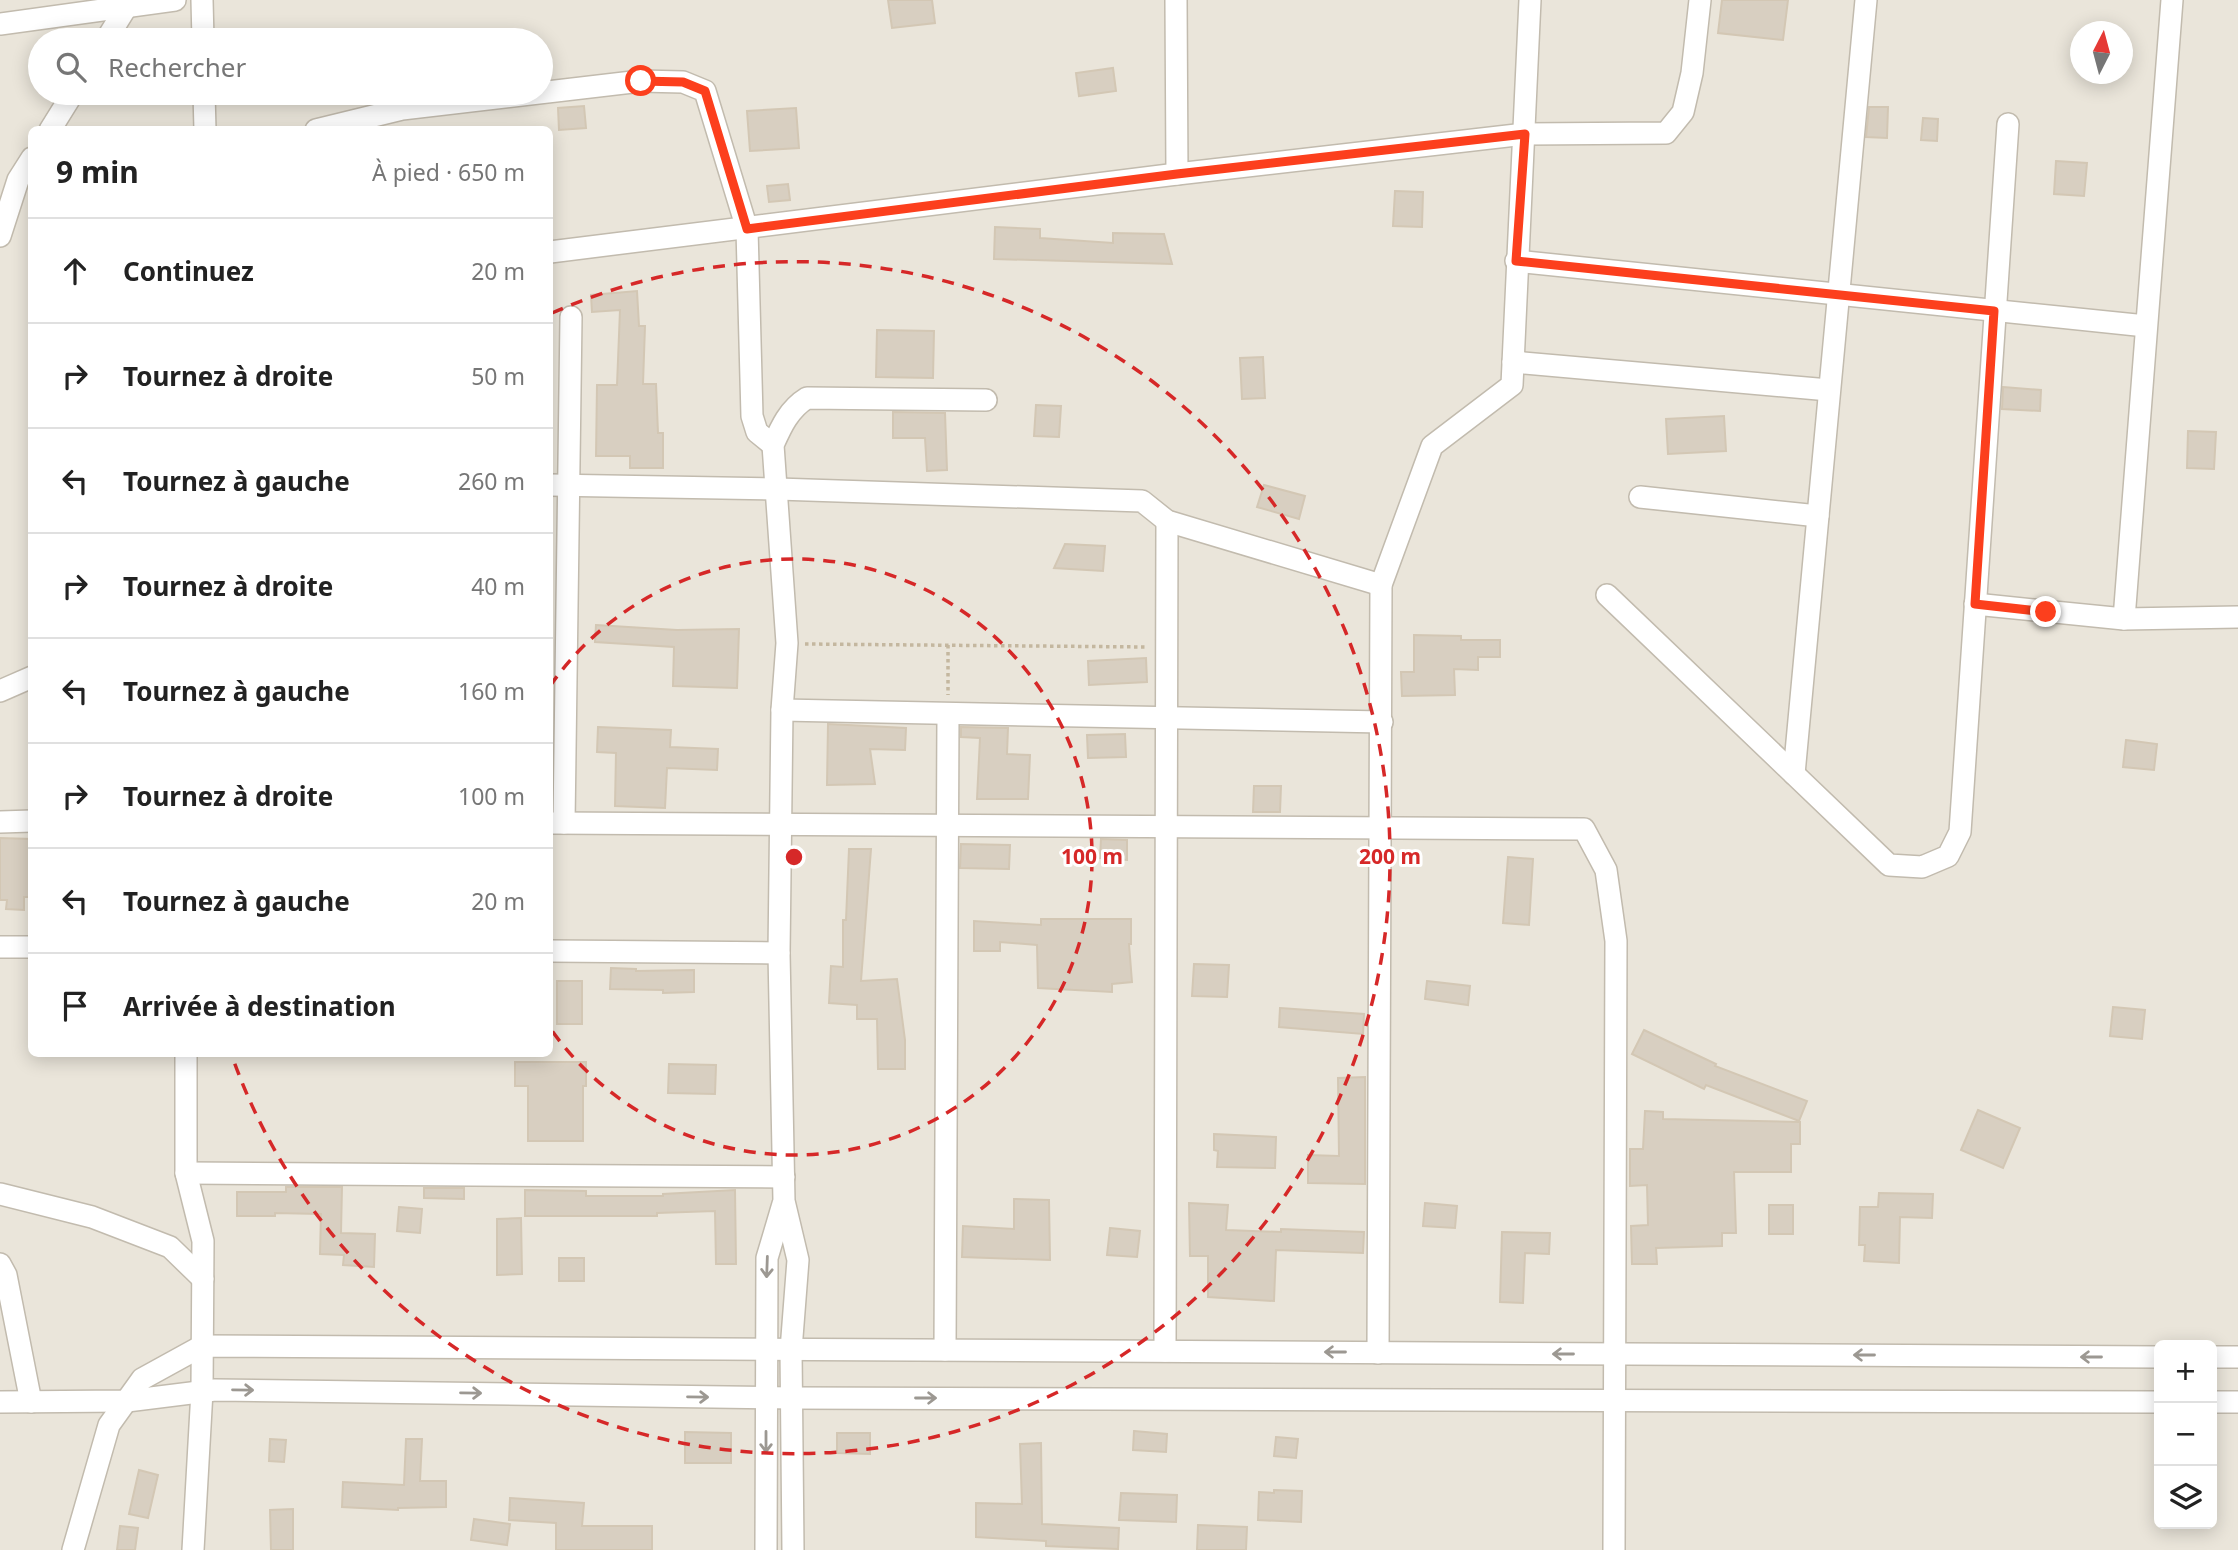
<!DOCTYPE html>
<html lang="fr">
<meta charset="utf-8">
<style>
body{margin:0;font-family:"Noto Sans",sans-serif;background:#f6f6f6;color:#222}
.controls{position:absolute;right:21px;bottom:21px;display:grid;overflow:hidden;border-radius:10px;box-shadow:0 4px 18px #0003}
.controls button{width:63px;height:63px;display:grid;place-items:center;padding:0;border:0;border-bottom:2px solid #e0e0e0;background:#fff;color:#222;font:35px sans-serif}
.compass{position:absolute;left:2070px;top:21px;width:63px;height:63px;border-radius:50%;background:#fff;box-shadow:0 4px 18px #0003;rotate:6deg}
.stop{position:absolute;width:21px;height:21px;margin:-16px;border:5px solid #fc3f1d;border-radius:50%;background:#fff}
.stop.end{background:#fc3f1d;border-color:#fff;box-shadow:0 2px 7px #0008}
.list{margin:0;padding:0;list-style:none}
h2{display:flex;justify-content:space-between;align-items:center;height:91px;margin:0;padding:0 28px;font-size:30px}
h2 small{font-size:23px;font-weight:400;color:#767676}
.list li{display:grid;grid-template-columns:46px 1fr auto;gap:21px;align-items:center;box-sizing:border-box;height:105px;padding:0 28px;border-top:2px solid #e0e0e0}
.list b{display:block;font-size:26px;white-space:nowrap}
.list em{font-size:23px;font-style:normal;color:#767676}
.icon{flex:none;width:38px;height:38px;fill:none;stroke:currentColor;stroke-width:2;stroke-linecap:round;stroke-linejoin:round}
.map{position:relative;flex:none;width:2238px;height:1550px;overflow:hidden}
.search{position:absolute;background:#fff;box-shadow:0 4px 18px #0003;left:28px;top:28px;width:525px;height:77px;display:flex;align-items:center;gap:18px;box-sizing:border-box;padding:0 24px;border-radius:38px;color:#767676;font-size:26px}
.panel{position:absolute;background:#fff;box-shadow:0 4px 18px #0003;left:28px;top:126px;width:525px;height:931px;border-radius:10px}
.map>svg:first-child{display:block}
.residential{fill:#eae5da;fill-rule:evenodd}
.building{fill:#d8cfc1;stroke:#d3c7b4;stroke-width:2}
.lines{fill:none;stroke-linecap:round;stroke-linejoin:round}
.minor-casing{stroke:#c2bbae;stroke-width:24}
.path{stroke:#c4b79f;stroke-width:3.5;stroke-dasharray:3.5 3.5;stroke-linecap:butt}
.minor{stroke:#fff;stroke-width:21}
.oneway{stroke:#9c9892}
.route{stroke:#fc3f1d;stroke-width:9}
.ring{fill:none;stroke:#d62828;stroke-width:3.5;stroke-dasharray:12 9}
.centre{fill:#d62828;stroke:#fff;stroke-width:3.5}
.ring-label{font-size:21px;text-anchor:middle;font-weight:bold;fill:#d62828;stroke:#fff;stroke-width:6;stroke-linejoin:round;paint-order:stroke}
</style>
<div class="map">
<svg width="2238" height="1550" viewBox="0 0 2238 1550">
<rect width="100%" height="100%" fill="#f6f3ec"/>
<path class="residential" d="M0,0H2238V1550H0ZM2080,32H2122V74H2080ZM40,40H541V93H40ZM32,130H550V1054H32ZM2159,1345H2212V1524H2159Z"/>
<g class="building">
<polygon points="888,0 932,0 935,23 892,28"/>
<polygon points="1722,0 1788,0 1783,40 1718,33"/>
<polygon points="1113,68 1116,91 1079,96 1076,73"/>
<polygon points="584,106 586,128 559,130 558,108"/>
<polygon points="1869,107 1888,107 1887,138 1866,137"/>
<polygon points="796,108 799,148 750,151 747,111"/>
<polygon points="1923,118 1938,119 1937,141 1921,140"/>
<polygon points="2056,161 2087,163 2084,196 2054,194"/>
<polygon points="788,184 790,200 769,202 767,186"/>
<polygon points="1395,191 1423,192 1422,227 1393,226"/>
<polygon points="995,227 1040,229 1040,238 1113,243 1113,233 1164,234 1172,264 994,259"/>
<polygon points="637,291 639,326 645,326 643,384 656,384 658,433 663,433 663,468 630,468 630,456 596,456 597,385 617,385 620,310 592,312 591,295"/>
<polygon points="877,330 934,331 933,378 876,377"/>
<polygon points="1263,357 1265,398 1242,399 1240,358"/>
<polygon points="2003,387 2041,390 2040,411 2002,409"/>
<polygon points="1036,405 1061,406 1059,437 1034,436"/>
<polygon points="893,412 945,413 947,470 927,471 925,438 893,438"/>
<polygon points="1724,416 1726,451 1668,454 1666,419"/>
<polygon points="2188,431 2216,432 2214,469 2187,468"/>
<polygon points="1264,485 1305,496 1299,519 1257,507"/>
<polygon points="1065,544 1105,546 1103,571 1054,568"/>
<polygon points="596,625 677,630 739,629 737,688 673,686 674,647 595,642"/>
<polygon points="1414,635 1461,636 1461,640 1500,640 1500,657 1478,657 1478,670 1454,669 1455,695 1402,696 1401,672 1414,672"/>
<polygon points="1146,658 1147,682 1089,685 1088,661"/>
<polygon points="828,724 906,728 905,750 870,749 875,784 827,785"/>
<polygon points="598,727 671,730 670,747 718,749 717,770 667,768 665,808 615,806 616,753 597,752"/>
<polygon points="961,727 1008,728 1007,754 1030,755 1028,799 977,799 980,738 961,737"/>
<polygon points="1125,734 1126,757 1088,758 1087,735"/>
<polygon points="2126,740 2157,744 2154,770 2123,767"/>
<polygon points="1254,786 1281,786 1280,812 1253,812"/>
<polygon points="0,838 32,839 32,897 24,897 24,910 6,909 7,900 0,900"/>
<polygon points="1101,839 1127,840 1127,860 1100,858"/>
<polygon points="961,844 1010,845 1009,869 960,868"/>
<polygon points="849,849 871,849 861,981 897,979 905,1040 905,1069 878,1069 877,1019 857,1019 857,1005 829,1003 831,966 843,967 843,920 846,920"/>
<polygon points="1508,857 1533,859 1529,925 1503,923"/>
<polygon points="1041,919 1131,919 1131,944 1129,944 1132,982 1112,984 1112,992 1038,988 1037,945 1000,942 1000,951 974,951 974,921 1041,925"/>
<polygon points="1194,964 1229,965 1227,997 1192,996"/>
<polygon points="611,968 636,969 636,971 694,970 694,992 663,993 663,990 610,989"/>
<rect x="557" y="981" width="25" height="43"/>
<polygon points="1427,981 1470,986 1468,1005 1425,999"/>
<polygon points="2113,1007 2145,1010 2142,1039 2110,1036"/>
<polygon points="1280,1008 1364,1014 1363,1034 1279,1027"/>
<polygon points="1644,1030 1716,1064 1715,1066 1807,1101 1799,1121 1706,1085 1704,1089 1632,1054"/>
<polygon points="515,1062 586,1062 586,1086 583,1086 583,1141 528,1141 528,1086 515,1086"/>
<polygon points="669,1064 716,1065 715,1094 668,1093"/>
<polygon points="1365,1077 1365,1184 1308,1183 1308,1155 1339,1156 1338,1078"/>
<polygon points="1978,1110 2020,1128 2003,1168 1961,1150"/>
<polygon points="1645,1111 1663,1112 1663,1119 1800,1122 1800,1144 1791,1144 1791,1172 1734,1172 1736,1233 1722,1233 1722,1246 1656,1248 1657,1264 1632,1264 1631,1226 1648,1225 1647,1185 1630,1186 1630,1149 1643,1149"/>
<polygon points="1214,1134 1276,1137 1275,1168 1217,1167 1218,1151 1214,1150"/>
<polygon points="286,1187 342,1187 341,1233 375,1234 374,1267 343,1265 344,1255 320,1254 321,1214 275,1213 275,1216 237,1216 237,1192 286,1192"/>
<polygon points="424,1188 464,1188 464,1199 424,1198"/>
<polygon points="525,1190 586,1191 586,1196 663,1196 663,1194 735,1190 736,1264 716,1264 715,1211 657,1213 657,1216 525,1216"/>
<polygon points="1879,1193 1933,1194 1932,1218 1900,1217 1899,1263 1864,1261 1865,1245 1859,1245 1860,1207 1878,1207"/>
<polygon points="1014,1199 1049,1200 1050,1260 962,1257 963,1226 1014,1229"/>
<polygon points="1189,1203 1228,1205 1226,1230 1281,1232 1281,1229 1364,1232 1363,1253 1276,1250 1274,1301 1208,1297 1208,1256 1190,1256"/>
<polygon points="1425,1203 1457,1206 1455,1228 1423,1226"/>
<rect x="1769" y="1205" width="24" height="29"/>
<polygon points="399,1207 422,1209 420,1233 397,1231"/>
<polygon points="521,1218 522,1274 497,1275 497,1219"/>
<polygon points="1110,1228 1140,1231 1137,1257 1107,1255"/>
<polygon points="1502,1232 1550,1233 1549,1254 1525,1253 1523,1303 1500,1302"/>
<rect x="559" y="1258" width="25" height="23"/>
<polygon points="1134,1431 1167,1434 1166,1452 1133,1450"/>
<polygon points="685,1432 731,1433 731,1463 685,1463"/>
<polygon points="837,1433 870,1433 870,1454 837,1453"/>
<polygon points="1276,1437 1298,1439 1296,1458 1274,1456"/>
<polygon points="270,1439 286,1440 284,1462 269,1461"/>
<polygon points="406,1439 422,1439 420,1481 446,1481 446,1507 398,1508 398,1510 342,1507 343,1482 404,1485"/>
<polygon points="1041,1443 1042,1524 1119,1528 1118,1549 1046,1546 1046,1541 976,1537 976,1503 1022,1504 1020,1444"/>
<polygon points="139,1470 158,1475 148,1518 129,1514"/>
<polygon points="1274,1490 1302,1491 1301,1522 1258,1520 1259,1492 1274,1493"/>
<polygon points="1121,1493 1177,1495 1176,1522 1119,1520"/>
<polygon points="510,1498 584,1503 582,1526 652,1526 652,1550 556,1550 556,1523 509,1520"/>
<polygon points="293,1509 293,1550 271,1550 270,1510"/>
<polygon points="474,1519 510,1524 507,1545 471,1540"/>
<polygon points="1198,1525 1247,1527 1246,1550 1197,1550"/>
<polygon points="120,1526 138,1528 135,1550 117,1550"/>
</g>
<g class="lines">
<defs>
<g id="minor">
<polyline points="202,0 203,40"/>
<polyline points="1176,0 1177,174"/>
<polyline points="0,24 175,0"/>
<polyline points="106,40 127,6"/>
<polyline points="204,93 205,130"/>
<polyline points="50,130 73,93"/>
<polyline points="316,130 402,109 641,81 683,82 705,91 747,229 752,416 757,432 773,445"/>
<polyline points="0,236 18,180 32,158"/>
<polyline points="550,252 1177,174 1525,134 1666,133 1683,112 1692,73 1700,0"/>
<polyline points="1516,261 2146,326"/>
<polyline points="1513,362 1829,390"/>
<polyline points="550,485 778,489 1142,501 1167,521 1381,585"/>
<polyline points="1640,497 1818,516"/>
<polyline points="1607,595 1889,865 1922,867 1948,856 1960,832 2008,124"/>
<polyline points="1975,604 2124,619 2238,617"/>
<polyline points="2124,619 2172,0"/>
<polyline points="0,691 32,677"/>
<polyline points="782,710 1382,722"/>
<polyline points="1794,774 1866,0"/>
<polyline points="0,822 32,821"/>
<polyline points="550,823 1584,829 1606,870 1616,941 1614,1550"/>
<polyline points="564,823 571,317"/>
<polyline points="0,947 32,947"/>
<polyline points="550,951 779,953"/>
<polyline points="186,1054 186,1173 203,1241 202,1391 193,1550"/>
<polyline points="186,1173 784,1177"/>
<polyline points="0,1194 92,1217 170,1247 203,1279"/>
<polyline points="0,1264 6,1275 31,1402"/>
<polyline points="945,1350 948,715"/>
<polyline points="1165,1351 1167,521"/>
<polyline points="1378,1353 1381,585 1432,446 1512,385 1530,0"/>
<polyline points="2212,1357 2238,1357"/>
<polyline points="0,1402 127,1401 215,1390 791,1398 2159,1402"/>
<polyline points="2212,1402 2238,1402"/>
<polyline points="73,1550 109,1425 142,1379 202,1346 2159,1357"/>
<polyline points="766,1550 767,1258 783,1204"/>
<path d="M793,1550L791,1350L798,1260L784,1201L779,953L782,710L787,643L773,445C781,427 789,409 807,398L986,400"/>
</g>
</defs>
<use href="#minor" class="minor-casing"/>
<g class="path">
<polyline points="805,644 1147,647"/>
<polyline points="948,645 948,695"/>
</g>
<use href="#minor" class="minor"/>
</g>
<defs><path id="oneway-shaft" d="M-6 0H5M1.5-3L5.5 0L1.5 3" fill="none" stroke-width="1.6" stroke-linecap="round" stroke-linejoin="round" transform="scale(1.75)"/></defs>
<g class="oneway">
<use href="#oneway-shaft" transform="translate(767 1267) rotate(92)"/>
<use href="#oneway-shaft" transform="translate(1335 1352) rotate(-180)"/>
<use href="#oneway-shaft" transform="translate(1563 1354) rotate(-180)"/>
<use href="#oneway-shaft" transform="translate(1864 1355) rotate(-180)"/>
<use href="#oneway-shaft" transform="translate(2091 1357) rotate(-180)"/>
<use href="#oneway-shaft" transform="translate(243 1390) rotate(1)"/>
<use href="#oneway-shaft" transform="translate(471 1393) rotate(1)"/>
<use href="#oneway-shaft" transform="translate(698 1397) rotate(1)"/>
<use href="#oneway-shaft" transform="translate(926 1398)"/>
<use href="#oneway-shaft" transform="translate(766 1442) rotate(90)"/>
</g>
<g class="lines">
<polyline class="route" points="641,81 683,82 705,91 747,229 1177,174 1525,134 1516,261 1994,311 1975,604 2046,612"/>
</g>
<g class="ring">
<path d="M550 686A298 298 0 1 1 550 1028"/>
<path d="M552 313A596 596 0 1 1 232 1056"/>
</g>
<circle cx="794" cy="857" r="10" class="centre"/>
<g class="ring-label">
<text x="1092" y="864">100 m</text>
<text x="1390" y="864">200 m</text>
</g>
</svg>
<div class="controls">
<button>+</button>
<button>−</button>
<button><svg class="icon" aria-label="layers" viewBox="0 0 24 24"><path d="M12 4l9 5-9 5-9-5zM3 14l9 5 9-5"/></svg></button>
</div>
<svg class="compass" viewBox="-18 -18 36 36"><path d="M0-13l5 13h-10z" fill="#e53935"/><path d="M0 13l5-13h-10z" fill="#767676"/></svg>
<div class="stop" style="left:641px;top:81px"></div>
<div class="stop end" style="left:2046px;top:612px"></div>
<div class="search"><svg class="icon" aria-label="search" viewBox="0 0 24 24"><circle cx="10" cy="10" r="6"/><path d="M15 15l6 6"/></svg>Rechercher</div>
<section class="panel">
<h2>9 min<small>À pied · 650 m</small></h2>
<ul class="list">
<li><svg class="icon" aria-label="ahead" viewBox="0 0 24 24"><path d="M12 20V5M6 11l6-6 6 6"/></svg><div><b>Continuez</b></div><em>20 m</em></li>
<li><svg class="icon" aria-label="right" viewBox="0 0 24 24"><path d="M7 20v-9h11M14 6l5 5-5 5"/></svg><div><b>Tournez à droite</b></div><em>50 m</em></li>
<li><svg class="icon" aria-label="left" viewBox="0 0 24 24"><path d="M17 20v-9H6M10 6l-5 5 5 5"/></svg><div><b>Tournez à gauche</b></div><em>260 m</em></li>
<li><svg class="icon" aria-label="right" viewBox="0 0 24 24"><path d="M7 20v-9h11M14 6l5 5-5 5"/></svg><div><b>Tournez à droite</b></div><em>40 m</em></li>
<li><svg class="icon" aria-label="left" viewBox="0 0 24 24"><path d="M17 20v-9H6M10 6l-5 5 5 5"/></svg><div><b>Tournez à gauche</b></div><em>160 m</em></li>
<li><svg class="icon" aria-label="right" viewBox="0 0 24 24"><path d="M7 20v-9h11M14 6l5 5-5 5"/></svg><div><b>Tournez à droite</b></div><em>100 m</em></li>
<li><svg class="icon" aria-label="left" viewBox="0 0 24 24"><path d="M17 20v-9H6M10 6l-5 5 5 5"/></svg><div><b>Tournez à gauche</b></div><em>20 m</em></li>
<li><svg class="icon" aria-label="arrive" viewBox="0 0 24 24"><path d="M6 21V4h12l-3 4 3 4H6"/></svg><div><b>Arrivée à destination</b></div></li>
</ul>
</section>
</div>
